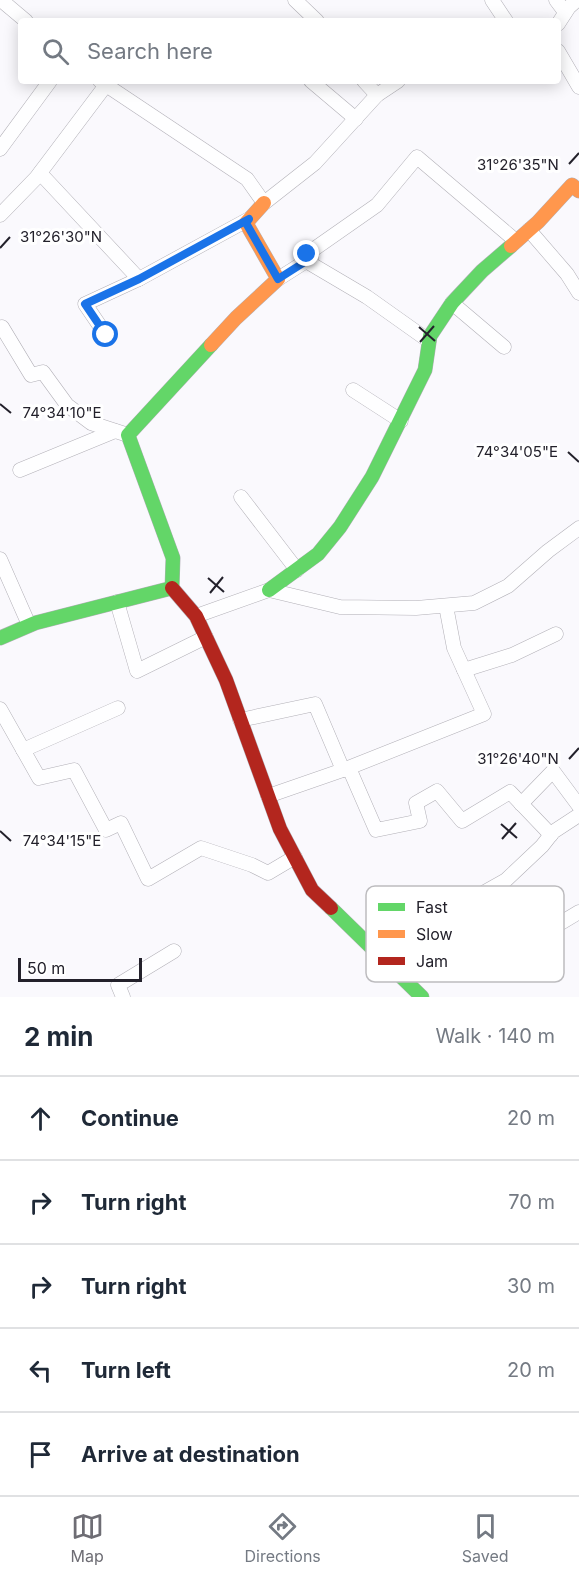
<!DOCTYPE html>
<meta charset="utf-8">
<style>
body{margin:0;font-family:Inter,sans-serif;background:#f2f2f3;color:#1f2937}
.scale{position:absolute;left:18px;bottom:15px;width:124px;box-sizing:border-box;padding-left:6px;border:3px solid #23212b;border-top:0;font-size:16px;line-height:21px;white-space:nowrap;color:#23212b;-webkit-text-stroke:4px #fff;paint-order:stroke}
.stop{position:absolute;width:18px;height:18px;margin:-14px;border:4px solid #1a73e8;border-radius:50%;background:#fff}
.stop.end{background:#1a73e8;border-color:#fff;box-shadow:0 2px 6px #0008}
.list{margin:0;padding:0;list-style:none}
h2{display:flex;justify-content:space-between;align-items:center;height:78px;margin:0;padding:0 24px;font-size:26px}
h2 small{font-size:20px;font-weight:400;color:#747a83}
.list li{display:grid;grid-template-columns:39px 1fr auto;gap:18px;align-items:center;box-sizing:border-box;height:84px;padding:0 24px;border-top:2px solid #e0e1e3}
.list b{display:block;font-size:22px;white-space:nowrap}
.list em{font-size:20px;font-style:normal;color:#747a83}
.icon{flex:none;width:33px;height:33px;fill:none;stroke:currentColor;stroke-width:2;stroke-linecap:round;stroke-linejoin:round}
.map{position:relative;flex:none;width:579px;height:997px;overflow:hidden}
.search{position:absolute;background:#fff;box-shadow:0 3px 15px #0003;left:18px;right:18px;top:18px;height:66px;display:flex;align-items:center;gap:15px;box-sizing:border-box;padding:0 21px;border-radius:6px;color:#747a83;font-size:22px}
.sheet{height:498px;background:#fff}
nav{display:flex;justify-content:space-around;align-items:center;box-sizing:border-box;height:84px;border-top:2px solid #e0e1e3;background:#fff;font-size:16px;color:#747a83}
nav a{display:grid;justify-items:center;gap:3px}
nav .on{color:#6e6d74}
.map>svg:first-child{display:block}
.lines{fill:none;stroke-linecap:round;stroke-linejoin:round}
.street-casing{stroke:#b2b0b7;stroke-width:15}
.fast-casing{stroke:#b2b0b7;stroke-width:15}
.slow-casing{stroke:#b2b0b7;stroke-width:15}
.jam-casing{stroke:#b2b0b7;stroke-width:15}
.street{stroke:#fefeff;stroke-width:14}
.fast{stroke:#63d668;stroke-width:14}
.slow{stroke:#ff974d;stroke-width:14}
.jam{stroke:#b3261e;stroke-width:14}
.route{stroke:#1a73e8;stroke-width:8}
.ticks{fill:none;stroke:#23212b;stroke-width:2}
.key{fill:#fff;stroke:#bdbcbf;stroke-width:1.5}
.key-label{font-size:16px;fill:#23212b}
.ticks-label{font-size:15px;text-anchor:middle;fill:#23212b;stroke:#fff;stroke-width:6;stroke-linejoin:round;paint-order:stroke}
</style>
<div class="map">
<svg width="579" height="997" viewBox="0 0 579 997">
<rect width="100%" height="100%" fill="#faf9fd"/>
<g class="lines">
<defs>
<g id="street">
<polyline points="1,0 26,21"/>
<polyline points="295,0 317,21"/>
<polyline points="492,0 506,21"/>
<polyline points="556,0 565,12"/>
<polyline points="558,24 569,7 577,0"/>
<polyline points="558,51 579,87"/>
<polyline points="100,81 247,179 264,203 315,163 377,95 398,81"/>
<polyline points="311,81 356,119"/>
<polyline points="364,81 377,95"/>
<polyline points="0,149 50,81"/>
<polyline points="40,173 139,279 249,219"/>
<polyline points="0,215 36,178 106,85"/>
<polyline points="529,230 567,274 579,293"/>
<polyline points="306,261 367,297 429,341"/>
<polyline points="278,279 311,258 307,254 377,205 417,157 516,241"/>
<polyline points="452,303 504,347"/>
<polyline points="2,327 31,375 43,372 67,405 91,423 128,435"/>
<polyline points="106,335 85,304 139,279"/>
<polyline points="353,390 401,421"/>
<polyline points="20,470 115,431"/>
<polyline points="241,497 297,570"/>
<polyline points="0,559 29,625"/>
<polyline points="117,602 137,671 206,637"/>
<polyline points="196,616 269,590 340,607 416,608 474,603 508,586 548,551 579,528"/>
<polyline points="464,670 512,655 556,634"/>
<polyline points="0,709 39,778 74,770 106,830 121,823 148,879 201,848 252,865 268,873 295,857"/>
<polyline points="240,720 315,704 343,770"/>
<polyline points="23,750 118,708"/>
<polyline points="349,768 376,830 420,821 416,803 437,791 462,821 510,792 551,835"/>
<polyline points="268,796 343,770 484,714 454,648 446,606"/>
<polyline points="521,804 553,771 579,806"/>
<polyline points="450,911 501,965 544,933 579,912"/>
<polyline points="384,960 442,916 506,880 542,846 553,832 579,815"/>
<polyline points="123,997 118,985 174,951"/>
</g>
<g id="fast">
<polyline points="269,590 318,554 340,527 372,477 425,370 430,336 452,303 482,271 511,246"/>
<polyline points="0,638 35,623 172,588 173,558 128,435 211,345"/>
<polyline points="331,908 422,997"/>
</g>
<g id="slow">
<polyline points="511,246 538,222 572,185 579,191"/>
<polyline points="211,345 236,318 278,279 246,223 264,203"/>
</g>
<polyline id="jam" points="172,588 196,616 226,680 280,829 312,890 331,908"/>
</defs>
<use href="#street" class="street-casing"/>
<use href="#fast" class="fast-casing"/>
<use href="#slow" class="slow-casing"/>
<use href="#jam" class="jam-casing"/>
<use href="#street" class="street"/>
<use href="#fast" class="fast"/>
<use href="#slow" class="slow"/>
<use href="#jam" class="jam"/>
</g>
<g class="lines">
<polyline class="route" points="106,335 85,304 139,279 249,219 246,223 278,279 311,258 307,254"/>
</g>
<path class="ticks" d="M569,164L579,153M0,248L10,237M419,327L435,341M420,342L434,326M0,404L11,413M568,452L579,462M208,578L224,592M210,593L223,577M569,759L579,748M501,824L517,838M0,831L11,841M502,839L516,823"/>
<rect x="366" y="886" width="198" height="96" rx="9" class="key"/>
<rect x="378" y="903" width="27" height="8" fill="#63d668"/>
<rect x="378" y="930" width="27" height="8" fill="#ff974d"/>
<rect x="378" y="957" width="27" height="8" fill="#b3261e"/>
<g class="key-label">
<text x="416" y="913">Fast</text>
<text x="416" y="940">Slow</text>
<text x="416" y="967">Jam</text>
</g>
<g class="ticks-label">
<text x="518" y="170">31°26'35"N</text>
<text x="61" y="242">31°26'30"N</text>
<text x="62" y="418">74°34'10"E</text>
<text x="517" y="457">74°34'05"E</text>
<text x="518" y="764">31°26'40"N</text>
<text x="62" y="846">74°34'15"E</text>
</g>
</svg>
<div class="scale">50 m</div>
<div class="stop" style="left:106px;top:335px"></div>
<div class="stop end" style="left:307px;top:254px"></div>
<div class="search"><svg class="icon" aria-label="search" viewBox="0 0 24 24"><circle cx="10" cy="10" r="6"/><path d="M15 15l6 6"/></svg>Search here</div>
</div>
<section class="sheet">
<h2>2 min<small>Walk · 140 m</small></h2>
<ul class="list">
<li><svg class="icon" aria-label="ahead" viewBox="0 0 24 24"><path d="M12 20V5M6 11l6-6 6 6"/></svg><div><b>Continue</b></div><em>20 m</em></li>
<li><svg class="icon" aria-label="right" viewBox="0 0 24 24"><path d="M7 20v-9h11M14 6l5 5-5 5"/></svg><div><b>Turn right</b></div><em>70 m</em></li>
<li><svg class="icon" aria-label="right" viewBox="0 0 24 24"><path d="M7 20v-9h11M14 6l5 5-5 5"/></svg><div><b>Turn right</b></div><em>30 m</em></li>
<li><svg class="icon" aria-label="left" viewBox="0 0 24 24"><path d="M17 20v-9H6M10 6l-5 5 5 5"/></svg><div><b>Turn left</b></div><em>20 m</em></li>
<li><svg class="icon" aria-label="arrive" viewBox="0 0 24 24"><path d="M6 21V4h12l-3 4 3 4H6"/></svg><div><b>Arrive at destination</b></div></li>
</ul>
</section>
<nav>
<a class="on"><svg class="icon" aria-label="map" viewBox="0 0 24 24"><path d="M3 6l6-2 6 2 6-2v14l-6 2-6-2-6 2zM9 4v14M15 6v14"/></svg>Map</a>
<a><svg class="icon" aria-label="directions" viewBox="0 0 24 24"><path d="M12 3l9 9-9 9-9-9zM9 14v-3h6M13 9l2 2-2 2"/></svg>Directions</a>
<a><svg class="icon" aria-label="saved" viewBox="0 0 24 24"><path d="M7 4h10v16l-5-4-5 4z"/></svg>Saved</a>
</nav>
